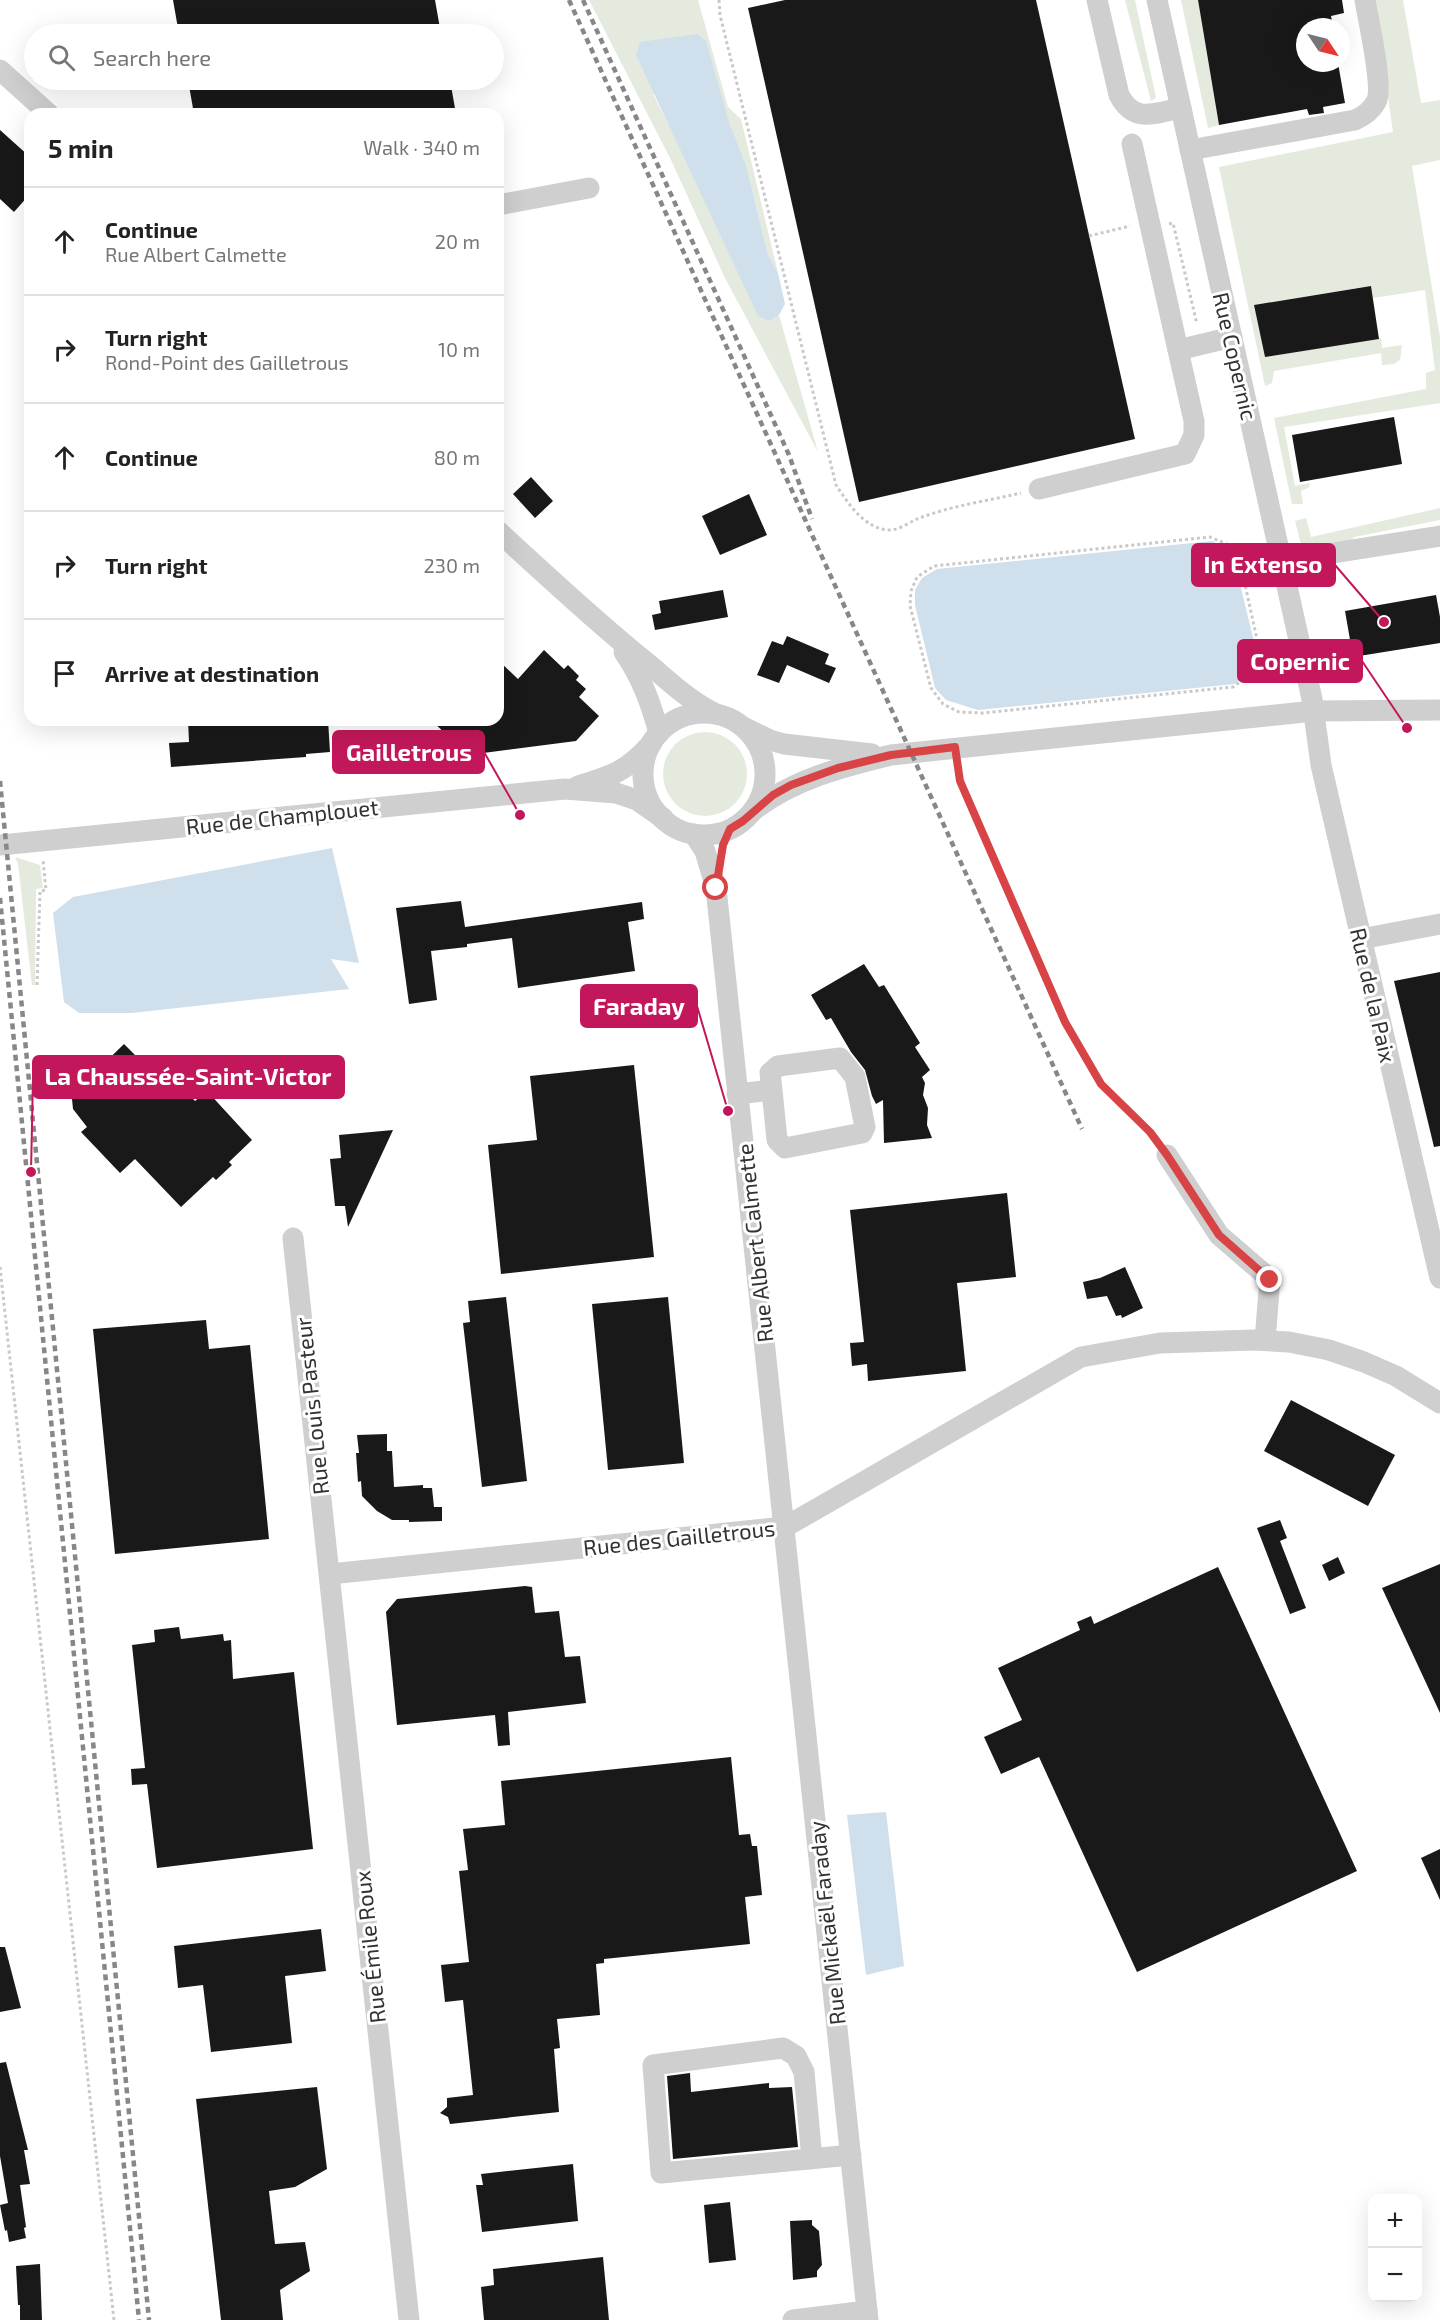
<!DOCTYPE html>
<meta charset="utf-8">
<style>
body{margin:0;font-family:"Exo 2",sans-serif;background:#f2f2f2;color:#222}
.controls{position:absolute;right:18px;bottom:18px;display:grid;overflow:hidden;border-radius:12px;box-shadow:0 6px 24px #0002}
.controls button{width:54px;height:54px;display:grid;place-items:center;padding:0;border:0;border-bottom:2px solid #e0e0e0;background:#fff;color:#222;font:30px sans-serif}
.compass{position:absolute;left:1296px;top:18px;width:54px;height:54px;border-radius:50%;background:#fff;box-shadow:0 6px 24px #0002;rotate:125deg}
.stop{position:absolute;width:18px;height:18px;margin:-14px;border:4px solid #d84446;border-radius:50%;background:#fff}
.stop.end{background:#d84446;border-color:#fff;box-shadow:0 2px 6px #0008}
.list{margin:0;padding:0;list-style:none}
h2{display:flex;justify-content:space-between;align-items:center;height:78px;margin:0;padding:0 24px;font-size:26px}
h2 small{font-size:20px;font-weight:400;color:#767676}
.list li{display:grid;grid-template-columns:39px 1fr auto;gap:18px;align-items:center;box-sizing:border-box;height:108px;padding:0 24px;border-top:2px solid #e0e0e0}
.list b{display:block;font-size:22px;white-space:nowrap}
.list p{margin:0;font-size:20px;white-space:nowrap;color:#767676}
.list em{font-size:20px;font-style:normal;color:#767676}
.icon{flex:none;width:33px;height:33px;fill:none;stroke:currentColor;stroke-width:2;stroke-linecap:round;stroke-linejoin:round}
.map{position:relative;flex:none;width:1440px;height:2320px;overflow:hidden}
.search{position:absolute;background:#fff;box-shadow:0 6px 24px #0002;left:24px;top:24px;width:480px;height:66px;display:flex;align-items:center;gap:15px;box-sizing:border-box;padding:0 21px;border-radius:33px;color:#767676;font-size:22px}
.panel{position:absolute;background:#fff;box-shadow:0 6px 24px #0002;left:24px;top:108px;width:480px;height:618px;border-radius:18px}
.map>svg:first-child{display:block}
.green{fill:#e4eade}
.water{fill:#cfdfeb}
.building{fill:#191919}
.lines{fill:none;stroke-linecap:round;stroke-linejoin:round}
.path{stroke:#c9c9c9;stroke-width:3;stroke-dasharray:3 3;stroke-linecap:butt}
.minor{stroke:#cfcfcf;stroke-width:21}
.rail{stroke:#878787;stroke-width:4.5;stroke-dasharray:6 4.5;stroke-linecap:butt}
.route{stroke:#d84446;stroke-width:8}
.labels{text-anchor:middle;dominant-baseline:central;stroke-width:6;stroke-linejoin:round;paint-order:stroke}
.street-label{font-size:22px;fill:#323232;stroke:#fff}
.leader{fill:none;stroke:#c2185b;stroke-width:2}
.callout-dot{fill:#c2185b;stroke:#fff;stroke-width:2}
.callout{fill:#c2185b;stroke:#c2185b;stroke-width:2}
.callout-label{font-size:24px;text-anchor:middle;font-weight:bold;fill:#fff}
</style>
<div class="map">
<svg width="1440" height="2320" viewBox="0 0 1440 2320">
<rect width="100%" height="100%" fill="#fff"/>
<g class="green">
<polygon points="589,0 698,0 728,107 741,119 778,273 768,255 746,165 729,122 653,94 770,321 779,315 818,452 725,278 671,160"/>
<polygon points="1125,0 1135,0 1156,98 1151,101"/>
<polygon points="1181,0 1198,0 1219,125 1208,128"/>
<polygon points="1374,0 1403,0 1421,103 1440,100 1440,160 1412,166 1440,337 1440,403 1284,427 1295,486 1309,483 1310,487 1301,491 1303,504 1292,504 1274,418 1426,389 1426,373 1435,370 1425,290 1373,298 1370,286 1254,305 1265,357 1381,338 1382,348 1402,345 1400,360 1394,364 1382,365 1381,353 1274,371 1272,383 1265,386 1219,167 1393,132"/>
<polygon points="1440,508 1440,520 1354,537 1350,542 1302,548 1295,521 1306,518 1311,537"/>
<circle cx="705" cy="774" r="42"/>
<polygon points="15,857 40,865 43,888 36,889 35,985 32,985 18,864"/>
</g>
<g class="water">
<polygon points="697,34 706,41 729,122 746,165 768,255 778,273 785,304 779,315 770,321 758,316 636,55 640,42"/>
<polygon points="1212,541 1228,548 1234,559 1257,654 1254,667 1235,684 978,710 946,700 935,688 915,605 915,590 922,578 937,569"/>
<polygon points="332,848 359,963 331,959 349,989 132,1013 79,1013 64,1002 53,913 73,897"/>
<polygon points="886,1812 904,1966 866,1975 847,1815"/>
</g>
<g class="building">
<polygon points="173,0 435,0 441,34 179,34"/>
<polygon points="785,0 1036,0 1135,439 859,502 748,8"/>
<polygon points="1198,0 1342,0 1344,13 1331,16 1333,27 1305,27 1305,63 1338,63 1345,103 1323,107 1324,113 1309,115 1307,109 1219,125"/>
<polygon points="188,80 450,80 456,114 194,114"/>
<polygon points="0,130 30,157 30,194 14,212 0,199"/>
<polygon points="1371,286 1379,339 1265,357 1254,305"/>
<polygon points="1394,417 1402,464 1300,482 1292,435"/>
<polygon points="531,477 553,501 535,518 513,494"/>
<polygon points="749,494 767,535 720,555 702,516"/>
<polygon points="723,590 728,617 655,630 652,615 661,613 659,601"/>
<polygon points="1436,595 1440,617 1440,643 1353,657 1345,611"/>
<polygon points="787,636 829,654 825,664 836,668 829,683 787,665 779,683 757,675 772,641 783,645"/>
<polygon points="544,650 564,669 568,665 579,676 576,680 586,689 579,697 599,716 576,741 468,755 431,720 498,720 498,660 518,679"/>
<polygon points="188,720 328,720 330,752 306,754 306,757 171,767 169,743 189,742"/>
<polygon points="461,901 465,927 642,902 644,919 628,922 635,971 518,988 512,938 467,944 467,947 431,951 437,1000 409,1004 396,908"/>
<polygon points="864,964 879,987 884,985 920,1043 915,1047 930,1070 922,1077 925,1083 923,1095 928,1108 927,1125 932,1138 884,1143 883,1100 876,1104 872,1096 865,1070 851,1052 831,1018 826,1020 811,995"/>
<polygon points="1440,972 1440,1146 1434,1147 1394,981"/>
<polygon points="124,1044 148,1068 155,1060 195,1101 207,1091 252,1140 229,1162 232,1165 216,1180 213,1177 181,1207 135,1159 120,1173 81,1132 87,1127 73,1109 72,1099 77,1090"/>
<polygon points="634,1065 654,1257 501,1274 488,1145 537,1140 530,1076"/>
<polygon points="393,1130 348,1227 345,1206 335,1206 330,1159 341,1158 339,1135"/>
<polygon points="1007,1193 1016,1277 957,1283 966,1371 868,1381 867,1364 852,1366 850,1343 864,1342 850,1210"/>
<polygon points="1125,1267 1143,1308 1122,1318 1121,1315 1116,1316 1107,1296 1087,1299 1083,1282 1100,1278"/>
<polygon points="506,1297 527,1481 482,1487 463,1323 470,1322 468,1301"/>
<polygon points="668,1297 684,1463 608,1470 592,1304"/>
<polygon points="206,1320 209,1349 250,1345 269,1539 115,1554 93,1329"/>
<polygon points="1291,1400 1395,1455 1368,1506 1264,1451"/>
<polygon points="387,1434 387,1451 392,1451 394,1487 423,1485 423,1488 432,1488 434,1507 442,1507 442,1521 409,1522 409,1520 392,1520 377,1511 362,1496 361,1481 358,1482 356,1453 359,1453 357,1435"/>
<polygon points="1280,1520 1287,1538 1280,1541 1306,1608 1290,1614 1257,1528"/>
<polygon points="1338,1557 1345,1573 1329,1581 1322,1565"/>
<polygon points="1440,1564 1440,1713 1382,1588"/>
<polygon points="1218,1567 1357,1871 1137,1972 1039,1757 1001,1774 984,1737 1022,1720 998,1668 1080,1630 1077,1622 1091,1616 1094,1624"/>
<polygon points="525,1586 532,1587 535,1613 559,1611 565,1657 580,1656 586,1703 508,1712 510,1745 498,1746 495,1715 397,1725 386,1612 397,1599"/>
<polygon points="179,1627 181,1639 223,1634 224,1641 231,1640 233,1679 294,1672 313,1849 157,1868 147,1784 132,1785 131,1769 145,1768 132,1645 155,1642 154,1630"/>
<polygon points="731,1757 739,1835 750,1834 752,1846 757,1846 762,1895 745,1897 750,1944 604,1959 604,1963 596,1964 600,2015 557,2019 560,2048 554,2049 559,2112 450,2124 448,2117 440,2113 447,2107 447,2098 473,2095 463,2000 445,2002 441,1965 469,1962 459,1871 468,1870 463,1829 505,1825 501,1781"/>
<polygon points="1440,1849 1440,1900 1421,1858"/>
<polygon points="321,1929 326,1971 285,1976 292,2043 211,2052 203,1985 178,1988 174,1946"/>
<polygon points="0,1947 5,1947 21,2008 0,2012"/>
<polygon points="6,2062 28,2150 24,2150 30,2184 20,2185 26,2227 24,2228 26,2238 9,2242 7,2230 5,2231 0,2205 8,2203 0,2156 0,2063"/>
<polygon points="690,2073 691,2092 769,2083 769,2088 792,2087 798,2147 673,2159 667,2076"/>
<polygon points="317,2087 327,2169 295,2187 269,2191 275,2244 305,2242 310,2271 280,2290 283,2320 221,2320 196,2099"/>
<polygon points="573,2164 578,2221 482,2232 476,2185 483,2185 481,2174"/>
<polygon points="730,2202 736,2260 709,2263 704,2205"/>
<polygon points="812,2220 812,2225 819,2231 822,2265 817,2271 817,2277 793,2280 790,2221"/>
<polygon points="603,2257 609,2320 484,2320 481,2287 494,2285 493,2269"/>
<polygon points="40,2264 42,2320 20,2320 20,2305 18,2305 16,2266"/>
</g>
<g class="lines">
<g class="path">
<path d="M719,0L720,15L836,485C848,503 863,527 887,530C898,531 908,523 917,519C950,506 987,501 1021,493"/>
<polyline points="1169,224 1173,223 1197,324"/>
<polyline points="1089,236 1130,226"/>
<polyline points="1239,557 1260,653 1258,669 1233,687 983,713 959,712 943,704 931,688 910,606 911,591 917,577 934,566 1210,537 1229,545 1239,557 1260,554"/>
<polyline points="958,768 960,781 1065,1022 1101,1084 1155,1139"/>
<polyline points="37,985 40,891 46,890 43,860"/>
<polyline points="0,1267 114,2320"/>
</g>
<g class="minor">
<path d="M1097,0L1119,95C1134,124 1154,113 1181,108"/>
<polyline points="1157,0 1312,699 1321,765 1440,1278"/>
<polyline points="0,70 49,114"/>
<polyline points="1132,144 1178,350"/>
<path d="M1190,150L1355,120C1364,116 1371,111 1376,102C1384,88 1368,19 1365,0"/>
<polyline points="498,205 589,188"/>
<polyline points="1039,489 1185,454 1194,435 1194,421 1178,350 1232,337"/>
<path d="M498,531C547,576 595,621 646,662C669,681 689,701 716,714"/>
<polyline points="1282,561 1440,536"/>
<path d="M624,652C642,678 651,704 659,733"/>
<circle cx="704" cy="774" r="61"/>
<polyline points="745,728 770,740 784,744 872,754"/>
<path d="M578,786C612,776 627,771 651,744"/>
<path d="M754,810C794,779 842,767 891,755L1314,711L1440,710"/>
<polyline points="694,834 705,851 716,888 868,2320"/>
<polyline points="0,845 565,789 616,793 637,800 663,818"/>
<polyline points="1361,939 1440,924"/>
<polyline points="737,1094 772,1090 777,1140 785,1148 862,1133 865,1127 855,1077 840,1058 778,1066 770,1073 772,1090"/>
<polyline points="1167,1155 1219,1235 1270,1279 1265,1340"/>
<polyline points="293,1238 409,2320"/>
<polyline points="330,1574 785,1527 1081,1357 1160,1343 1254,1340 1289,1342 1329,1350 1364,1362 1396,1376 1440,1403"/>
<polyline points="812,2159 804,2072 796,2056 783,2048 653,2065 661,2173 851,2155"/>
<polyline points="793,2320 867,2311"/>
</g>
<g class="rail">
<polyline points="569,0 1082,1129"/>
<polyline points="583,0 789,455 812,519"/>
<polyline points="0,781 149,2320"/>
<polyline points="0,898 139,2320"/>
</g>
</g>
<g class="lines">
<polyline class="route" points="716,888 723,845 730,829 743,821 773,795 791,785 838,768 891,755 955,747 960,781 1065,1022 1101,1084 1150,1132 1167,1155 1219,1235 1270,1280"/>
</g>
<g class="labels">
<g class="street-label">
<text transform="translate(1236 356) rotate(77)">Rue Copernic</text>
<text transform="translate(282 816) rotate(-6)">Rue de Champlouet</text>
<text transform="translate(1374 995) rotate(77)">Rue de la Paix</text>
<text transform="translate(754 1243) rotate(-96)">Rue Albert Calmette</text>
<text transform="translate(311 1406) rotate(-96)">Rue Louis Pasteur</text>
<text transform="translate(679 1537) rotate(-6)">Rue des Gailletrous</text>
<text transform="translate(826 1923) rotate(-96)">Rue Mickaël Faraday</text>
<text transform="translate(369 1947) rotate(-96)">Rue Émile Roux</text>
</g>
</g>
<path class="leader" d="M1384 622L1335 565M1407 728L1362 661M520 815L484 752M728 1111L697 1006M31 1172L33 1077"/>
<g class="callout-dot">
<circle cx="1384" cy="622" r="6"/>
<circle cx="1407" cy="728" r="6"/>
<circle cx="520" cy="815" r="6"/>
<circle cx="728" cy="1111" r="6"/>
<circle cx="31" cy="1172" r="6"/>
</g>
<g class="callout">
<rect x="1192" y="544" width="143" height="42" rx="6"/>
<rect x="1238" y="640" width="124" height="42" rx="6"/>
<rect x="333" y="731" width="151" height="42" rx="6"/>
<rect x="581" y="985" width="116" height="42" rx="6"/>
<rect x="33" y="1056" width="311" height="42" rx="6"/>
</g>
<g class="callout-label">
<text x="1263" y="573">In Extenso</text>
<text x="1300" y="670">Copernic</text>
<text x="409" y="761">Gailletrous</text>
<text x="639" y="1015">Faraday</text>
<text x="188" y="1085">La Chaussée-Saint-Victor</text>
</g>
</svg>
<div class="controls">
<button>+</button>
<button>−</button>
</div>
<svg class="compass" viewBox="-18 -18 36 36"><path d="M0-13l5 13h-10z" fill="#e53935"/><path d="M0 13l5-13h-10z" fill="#767676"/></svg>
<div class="stop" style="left:716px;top:888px"></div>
<div class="stop end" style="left:1270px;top:1280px"></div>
<div class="search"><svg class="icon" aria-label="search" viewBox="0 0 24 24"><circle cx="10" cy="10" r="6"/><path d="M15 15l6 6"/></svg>Search here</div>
<section class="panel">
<h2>5 min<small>Walk · 340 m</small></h2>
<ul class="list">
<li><svg class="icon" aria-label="ahead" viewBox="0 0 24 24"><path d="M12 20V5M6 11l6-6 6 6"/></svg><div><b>Continue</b><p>Rue Albert Calmette</p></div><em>20 m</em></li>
<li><svg class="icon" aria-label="right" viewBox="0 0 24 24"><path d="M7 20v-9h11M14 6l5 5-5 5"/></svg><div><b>Turn right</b><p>Rond-Point des Gailletrous</p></div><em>10 m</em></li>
<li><svg class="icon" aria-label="ahead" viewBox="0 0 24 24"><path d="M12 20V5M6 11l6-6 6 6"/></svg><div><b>Continue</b></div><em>80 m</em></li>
<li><svg class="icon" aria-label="right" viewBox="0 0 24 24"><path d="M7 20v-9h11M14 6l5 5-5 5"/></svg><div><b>Turn right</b></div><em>230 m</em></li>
<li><svg class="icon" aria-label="arrive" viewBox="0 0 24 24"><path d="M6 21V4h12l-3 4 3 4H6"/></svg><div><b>Arrive at destination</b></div></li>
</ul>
</section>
</div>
